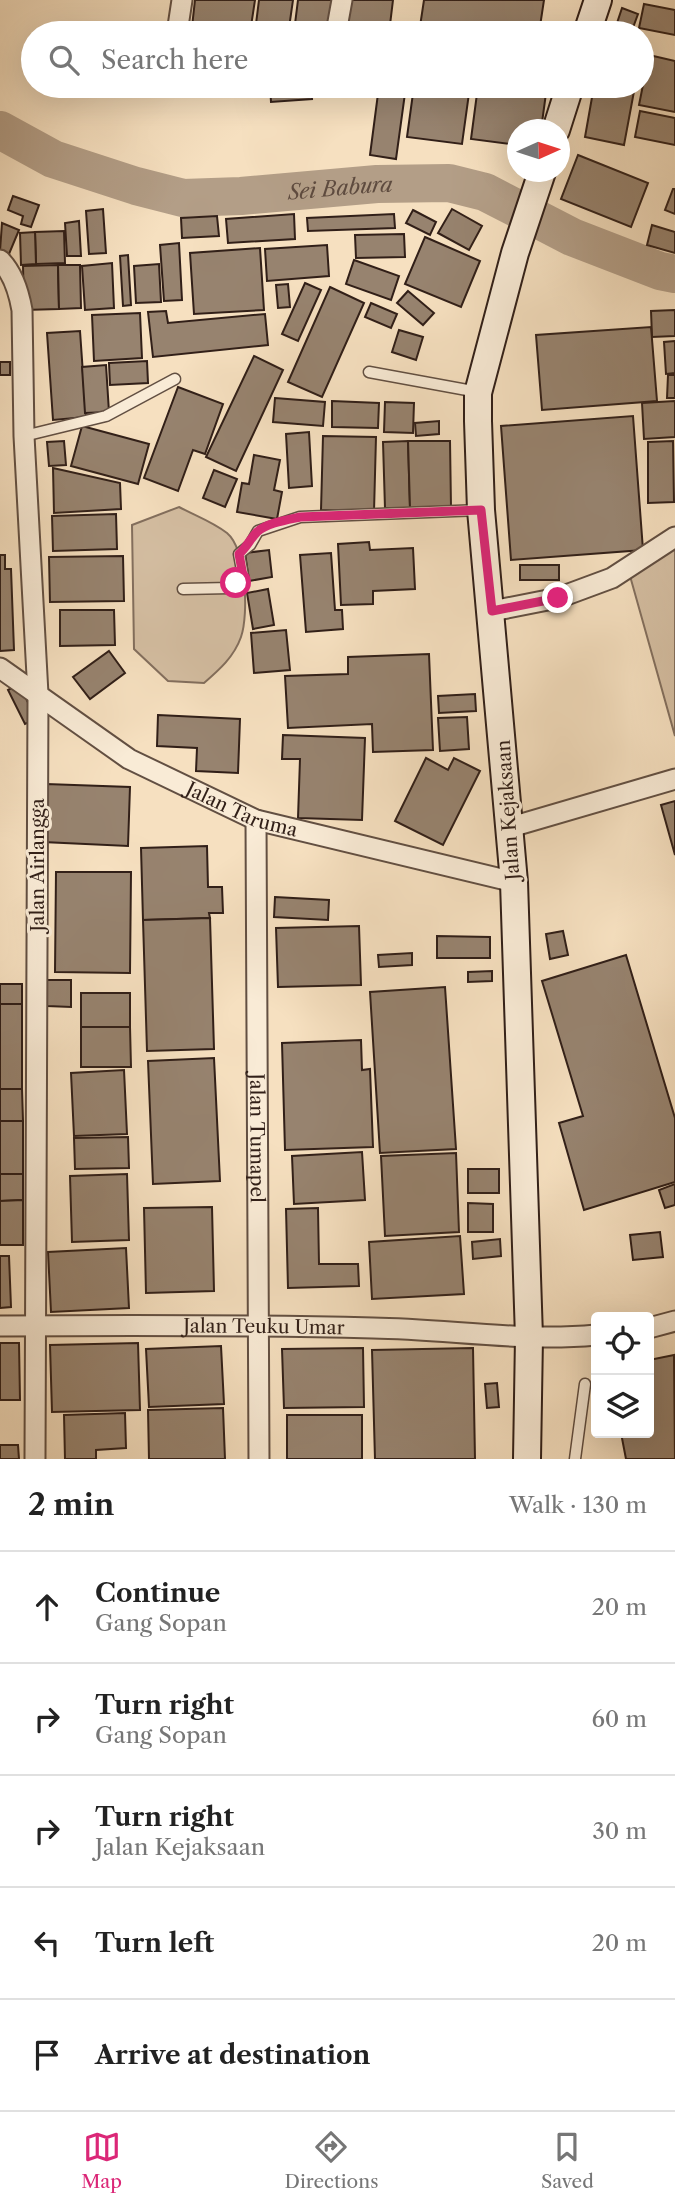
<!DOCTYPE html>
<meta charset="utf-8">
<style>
body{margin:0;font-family:"Libre Caslon Text",serif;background:#f6f6f6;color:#222}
.controls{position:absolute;right:21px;bottom:21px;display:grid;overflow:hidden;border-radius:7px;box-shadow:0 7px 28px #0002}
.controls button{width:63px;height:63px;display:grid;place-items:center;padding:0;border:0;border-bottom:2px solid #e0e0e0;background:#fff;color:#222;font:35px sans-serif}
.compass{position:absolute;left:507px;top:119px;width:63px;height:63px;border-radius:50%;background:#fff;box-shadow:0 7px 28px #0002;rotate:87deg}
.stop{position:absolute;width:21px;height:21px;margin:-16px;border:5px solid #db2777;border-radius:50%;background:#fff}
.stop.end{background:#db2777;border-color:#fff;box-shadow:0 2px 7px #0008}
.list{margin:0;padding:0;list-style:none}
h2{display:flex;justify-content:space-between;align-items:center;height:91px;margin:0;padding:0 28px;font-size:30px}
h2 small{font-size:23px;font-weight:400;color:#767676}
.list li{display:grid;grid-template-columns:46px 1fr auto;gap:21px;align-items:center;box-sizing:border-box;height:112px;padding:0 28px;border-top:2px solid #e0e0e0}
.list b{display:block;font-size:26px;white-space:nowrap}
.list p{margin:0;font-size:23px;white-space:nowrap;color:#767676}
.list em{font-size:23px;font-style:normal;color:#767676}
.icon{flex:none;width:38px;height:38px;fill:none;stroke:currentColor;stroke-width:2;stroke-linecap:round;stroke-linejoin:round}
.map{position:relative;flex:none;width:675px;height:1459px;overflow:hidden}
.search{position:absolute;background:#fff;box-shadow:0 7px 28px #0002;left:21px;right:21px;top:21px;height:77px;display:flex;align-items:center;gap:18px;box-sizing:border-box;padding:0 24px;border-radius:38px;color:#767676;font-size:26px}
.sheet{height:651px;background:#fff}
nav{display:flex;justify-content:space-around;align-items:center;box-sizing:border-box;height:98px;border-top:2px solid #e0e0e0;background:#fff;font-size:19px;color:#767676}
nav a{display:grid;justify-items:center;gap:4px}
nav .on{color:#db2777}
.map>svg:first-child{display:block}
.green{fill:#d5bfa3;stroke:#836f5e;stroke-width:2}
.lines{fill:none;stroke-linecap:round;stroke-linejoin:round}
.river{stroke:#b39e87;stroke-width:38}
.building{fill:#97836f;stroke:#311f18;stroke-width:2}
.lane-casing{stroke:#624f42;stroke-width:13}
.street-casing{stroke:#624f42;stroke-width:23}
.secondary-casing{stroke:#311f18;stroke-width:30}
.lane{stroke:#f9ebd6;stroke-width:10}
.street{stroke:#f9ebd6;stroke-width:19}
.secondary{stroke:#f9ebd6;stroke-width:26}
.route{stroke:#db2777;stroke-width:9}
.labels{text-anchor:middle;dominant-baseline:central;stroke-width:6;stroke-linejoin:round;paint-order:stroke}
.street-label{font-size:19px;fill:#311f18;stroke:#f9ebd6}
.water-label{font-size:21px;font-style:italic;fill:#5e4b3f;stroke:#f9ebd6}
</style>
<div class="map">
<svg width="675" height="1459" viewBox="0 0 675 1459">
<rect width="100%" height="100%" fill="#f6e0c0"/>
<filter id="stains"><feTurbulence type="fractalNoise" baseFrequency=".00286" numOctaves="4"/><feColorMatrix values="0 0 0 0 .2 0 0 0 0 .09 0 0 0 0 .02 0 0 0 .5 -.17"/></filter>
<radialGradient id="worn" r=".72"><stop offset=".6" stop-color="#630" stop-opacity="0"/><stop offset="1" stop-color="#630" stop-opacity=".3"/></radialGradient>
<g class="green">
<path d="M179,507C194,515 213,522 227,533C246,549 249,614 241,637C234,657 219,670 204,683L168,681L134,649L132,525Z"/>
<polygon points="675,544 675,736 630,576"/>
</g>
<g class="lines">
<path class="river" id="s1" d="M0,130L53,159L136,186L183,198L241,196L377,184L449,183L485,192L572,237L660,271L675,274"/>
</g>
<g class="building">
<polygon points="195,0 255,0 250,33 192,27"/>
<polygon points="259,0 293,0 289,28 256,24"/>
<polygon points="298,0 333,0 329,29 295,24"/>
<polygon points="351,0 393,0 389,33 346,33"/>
<polygon points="424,0 544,0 539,33 419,33"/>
<polygon points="644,4 675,10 675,35 639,28"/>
<polygon points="622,8 638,14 631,33 614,32"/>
<polygon points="649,55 675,61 675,112 639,105"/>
<polygon points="270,86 311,86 312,99 271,102"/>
<polygon points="379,86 406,86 396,159 370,155"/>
<polygon points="414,86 470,86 462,144 407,137"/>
<polygon points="478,86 547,86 541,130 518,130 518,145 471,139"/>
<polygon points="594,86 635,86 624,145 585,137"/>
<polygon points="640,111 675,118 675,145 635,137"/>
<polygon points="578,155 648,183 631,227 561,199"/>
<polygon points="673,189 675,189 675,214 665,210"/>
<polygon points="13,196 39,205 31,227 21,224 23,216 8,210"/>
<polygon points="103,209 106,253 89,254 86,211"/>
<polygon points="452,209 482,226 469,250 438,233"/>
<polygon points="413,210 436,222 430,235 406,223"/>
<polygon points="294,214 295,239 228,243 226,219"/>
<polygon points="394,214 395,228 308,231 307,218"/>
<polygon points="217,216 219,236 182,238 181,218"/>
<polygon points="79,221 81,256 67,256 65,223"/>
<polygon points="2,223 19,230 9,254 0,251"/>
<polygon points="652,225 675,232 675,253 647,245"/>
<polygon points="64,231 65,263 36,264 35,232"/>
<polygon points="35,232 36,264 21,265 20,233"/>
<polygon points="404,234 405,257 356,258 355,235"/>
<polygon points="425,237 480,261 461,307 405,284"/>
<polygon points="179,243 182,300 164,301 160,245"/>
<polygon points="327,245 329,276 267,281 265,249"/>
<polygon points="260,248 264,310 194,314 190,253"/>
<polygon points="128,255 131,305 123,306 120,256"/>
<polygon points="354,260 399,276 391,300 346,284"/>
<polygon points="112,263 114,308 85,310 82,266"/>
<polygon points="159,264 161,302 136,303 134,266"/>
<polygon points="58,265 59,309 24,310 23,266"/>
<polygon points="58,265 80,265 81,308 59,309"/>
<polygon points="305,283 321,290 298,341 282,334"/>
<polygon points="288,284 290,307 278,308 276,285"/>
<polygon points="330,287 364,303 322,397 288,382"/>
<polygon points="408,291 434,313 423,325 397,303"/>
<polygon points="371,303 397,314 391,328 365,317"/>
<polygon points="675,310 675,336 652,337 651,311"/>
<polygon points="166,311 168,323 265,314 268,345 153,357 148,312"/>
<polygon points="140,313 142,358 94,361 92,315"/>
<polygon points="651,327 657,401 542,410 536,335"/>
<polygon points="399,330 423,337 416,360 392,352"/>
<polygon points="80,331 86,417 53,420 47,333"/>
<polygon points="675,341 675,373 666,374 664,342"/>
<polygon points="254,356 283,370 236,471 206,457"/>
<polygon points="147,361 148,383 110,385 109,363"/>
<rect x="0" y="362" width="10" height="13"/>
<polygon points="106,365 109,412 85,413 82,367"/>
<polygon points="668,375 675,375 675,398 667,398"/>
<polygon points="178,387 223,404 205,454 193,450 178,491 144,478"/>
<polygon points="275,398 325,402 323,426 273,422"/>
<polygon points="332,401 379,403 378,428 332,427"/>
<polygon points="675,401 675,437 644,439 642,403"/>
<polygon points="385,402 414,403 413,433 384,432"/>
<polygon points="633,416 643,550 511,560 501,426"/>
<polygon points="439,421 439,434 416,436 415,423"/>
<polygon points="82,426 149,444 138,484 71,466"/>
<polygon points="309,432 312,486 289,488 286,434"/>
<polygon points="323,436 376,437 374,512 321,510"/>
<polygon points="64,441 66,465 49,466 47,442"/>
<polygon points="408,441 410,508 385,508 383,442"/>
<polygon points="408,441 450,441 451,507 410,508"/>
<polygon points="673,441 674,502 648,503 648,442"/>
<polygon points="254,455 280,460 274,490 282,492 277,519 237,512 242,483 249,484"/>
<polygon points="53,468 120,483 121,509 54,513"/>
<polygon points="214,470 237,479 225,507 203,498"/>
<polygon points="116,514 117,549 53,551 52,516"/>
<polygon points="369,542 370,550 413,548 415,589 373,591 373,604 341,605 338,544"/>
<polygon points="269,550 272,577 249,581 245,553"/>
<polygon points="331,553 335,610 342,610 343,629 306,632 300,555"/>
<polygon points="0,555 5,555 5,569 11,569 14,650 0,651"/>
<polygon points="123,556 124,601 50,602 49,557"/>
<rect x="520" y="565" width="39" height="15"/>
<polygon points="268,589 274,625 253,629 247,593"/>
<polygon points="60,610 114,610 115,645 60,646"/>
<polygon points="286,630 290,670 254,673 251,633"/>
<polygon points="109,651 125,673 90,699 73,677"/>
<polygon points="429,654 433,750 373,752 372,724 288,728 285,676 348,674 348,657"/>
<polygon points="19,684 36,719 25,724 8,690"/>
<polygon points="475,694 476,711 439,713 438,696"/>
<polygon points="158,715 240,719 238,773 196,771 197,748 157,746"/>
<polygon points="467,717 469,749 440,751 438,718"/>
<polygon points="283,735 365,738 362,820 298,818 300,759 282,759"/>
<polygon points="426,758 448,770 454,758 480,771 443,845 395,821"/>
<polygon points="46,784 130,787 128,846 43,842"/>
<polygon points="675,801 675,855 661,805"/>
<polygon points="207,846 208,887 222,887 223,913 209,913 210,918 143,920 141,848"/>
<polygon points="56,872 131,872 130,973 55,972"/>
<polygon points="275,897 329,900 328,920 274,917"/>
<polygon points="210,918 214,1049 147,1051 143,920"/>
<polygon points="359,926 361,985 278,987 276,928"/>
<polygon points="563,931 568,955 550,959 546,934"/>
<polygon points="437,936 490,937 490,958 437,958"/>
<polygon points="412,953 412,965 379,967 378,955"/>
<polygon points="626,955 675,1118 675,1182 584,1210 559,1123 583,1116 542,981"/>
<polygon points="492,971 492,981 468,982 468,972"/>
<polygon points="47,980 71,980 71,1007 47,1006"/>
<rect x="0" y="984" width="22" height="20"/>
<polygon points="445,987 456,1149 380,1153 370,992"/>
<rect x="81" y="993" width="49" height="34"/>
<rect x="0" y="1004" width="22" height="85"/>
<polygon points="81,1027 130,1027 131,1067 81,1067"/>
<polygon points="361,1040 362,1070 370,1069 373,1147 285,1150 282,1043"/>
<polygon points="214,1058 220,1181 153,1184 148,1061"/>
<polygon points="124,1070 127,1134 74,1136 71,1073"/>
<polygon points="0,1089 22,1089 23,1121 0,1121"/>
<rect x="0" y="1121" width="23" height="53"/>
<polygon points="128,1137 129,1168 75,1169 74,1138"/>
<polygon points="362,1152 365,1200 294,1204 292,1156"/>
<polygon points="456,1153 459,1232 385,1236 381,1156"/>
<rect x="468" y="1169" width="31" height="24"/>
<polygon points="0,1174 23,1174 23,1200 0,1201"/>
<polygon points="127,1174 129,1240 72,1242 70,1176"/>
<polygon points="675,1184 675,1205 665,1208 659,1190"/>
<polygon points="23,1200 23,1245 0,1245 0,1201"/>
<polygon points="468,1203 493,1204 493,1232 468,1232"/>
<polygon points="212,1207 214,1291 146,1293 144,1208"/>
<polygon points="318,1208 319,1264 358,1264 359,1286 288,1288 286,1209"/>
<polygon points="660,1232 663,1257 633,1260 630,1235"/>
<polygon points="460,1236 464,1294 372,1299 369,1242"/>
<polygon points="500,1239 501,1256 473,1259 472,1242"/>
<polygon points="126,1248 129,1308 51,1312 48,1252"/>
<polygon points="0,1256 9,1256 11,1307 0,1308"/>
<polygon points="0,1343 19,1343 20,1400 0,1400"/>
<polygon points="138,1343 140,1410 52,1412 50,1345"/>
<polygon points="221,1346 224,1404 149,1407 146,1349"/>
<polygon points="363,1348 364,1407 284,1408 282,1349"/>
<polygon points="473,1348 475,1459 375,1459 372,1350"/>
<polygon points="674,1355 675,1459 626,1459 621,1433 649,1433 649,1360"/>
<polygon points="497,1383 499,1407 487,1408 485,1384"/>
<polygon points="223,1408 225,1459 149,1459 148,1410"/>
<polygon points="125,1413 126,1448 96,1450 96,1459 65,1459 64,1415"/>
<rect x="287" y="1415" width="75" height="44"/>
<polygon points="0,1445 18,1445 19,1459 0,1459"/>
</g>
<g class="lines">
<defs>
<g id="lane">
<polyline points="369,372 478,392"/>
<polyline points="24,436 106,416 175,379"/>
<polyline points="183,589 230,588 243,576 239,554 250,545 258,531 300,517 481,510"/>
<polyline points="575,1459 585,1384"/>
</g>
<g id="street">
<polyline points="177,33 182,0"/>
<polyline points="336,33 342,0"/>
<path d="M0,260C13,273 19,293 22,310L24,436L38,694L35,1459"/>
<polyline points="492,611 558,598 612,578 675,537"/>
<path id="s2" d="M0,668L129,759L256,820L514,882"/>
<path id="s3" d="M256,820L259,1459"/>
<polyline points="511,827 675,779"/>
<path id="s4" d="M0,1326C124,1325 249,1325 373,1328C448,1329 521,1342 596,1335"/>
<polyline points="649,1328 675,1321"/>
</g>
<g id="secondary">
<polyline points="587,33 598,0"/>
<polyline points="556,130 570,86"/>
<polyline points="527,1459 529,1337 514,882 481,510 478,421 478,393 515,253 542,172"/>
</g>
</defs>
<use href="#lane" class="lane-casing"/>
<use href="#street" class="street-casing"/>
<use href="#secondary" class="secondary-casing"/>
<use href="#lane" class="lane"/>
<use href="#street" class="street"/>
<use href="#secondary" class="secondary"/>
</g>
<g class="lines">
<path class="route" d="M236,583L243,576L239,554C247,547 250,539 257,532C267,523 286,520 300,517L481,510L492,611L558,598"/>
</g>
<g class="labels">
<g class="street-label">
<text stroke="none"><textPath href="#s2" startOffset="282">Jalan Taruma</textPath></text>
<text transform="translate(508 810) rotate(-94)">Jalan Kejaksaan</text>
<text transform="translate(37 865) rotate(-90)">Jalan Airlangga</text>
<text stroke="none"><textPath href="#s3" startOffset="318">Jalan Tumapel</textPath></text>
<text stroke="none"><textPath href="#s4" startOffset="264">Jalan Teuku Umar</textPath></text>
</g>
<g class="water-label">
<text stroke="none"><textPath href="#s1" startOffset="354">Sei Babura</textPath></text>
</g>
</g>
<rect width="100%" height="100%" filter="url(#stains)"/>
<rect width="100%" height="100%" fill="url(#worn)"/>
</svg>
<div class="controls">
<button><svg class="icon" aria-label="locate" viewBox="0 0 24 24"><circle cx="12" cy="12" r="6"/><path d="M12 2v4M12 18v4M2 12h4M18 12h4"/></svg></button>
<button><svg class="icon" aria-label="layers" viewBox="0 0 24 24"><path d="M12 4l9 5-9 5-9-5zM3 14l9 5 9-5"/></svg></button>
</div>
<svg class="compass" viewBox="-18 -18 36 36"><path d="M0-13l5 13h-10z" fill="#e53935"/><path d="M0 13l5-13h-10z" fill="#767676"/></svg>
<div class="stop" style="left:236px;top:583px"></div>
<div class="stop end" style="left:558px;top:598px"></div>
<div class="search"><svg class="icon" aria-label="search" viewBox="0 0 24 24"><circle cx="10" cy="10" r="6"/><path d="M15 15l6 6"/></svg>Search here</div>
</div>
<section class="sheet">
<h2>2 min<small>Walk · 130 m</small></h2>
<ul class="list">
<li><svg class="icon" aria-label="ahead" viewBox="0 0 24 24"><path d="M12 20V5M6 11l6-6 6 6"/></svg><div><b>Continue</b><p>Gang Sopan</p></div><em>20 m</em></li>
<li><svg class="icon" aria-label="right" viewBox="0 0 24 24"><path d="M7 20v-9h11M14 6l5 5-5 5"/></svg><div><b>Turn right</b><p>Gang Sopan</p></div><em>60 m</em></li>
<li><svg class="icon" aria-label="right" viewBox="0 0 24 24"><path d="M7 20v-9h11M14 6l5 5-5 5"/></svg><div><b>Turn right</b><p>Jalan Kejaksaan</p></div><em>30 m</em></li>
<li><svg class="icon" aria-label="left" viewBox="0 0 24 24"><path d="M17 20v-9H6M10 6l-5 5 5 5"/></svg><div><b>Turn left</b></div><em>20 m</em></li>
<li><svg class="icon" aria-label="arrive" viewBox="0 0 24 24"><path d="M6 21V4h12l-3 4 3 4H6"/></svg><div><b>Arrive at destination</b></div></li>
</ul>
</section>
<nav>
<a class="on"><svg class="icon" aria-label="map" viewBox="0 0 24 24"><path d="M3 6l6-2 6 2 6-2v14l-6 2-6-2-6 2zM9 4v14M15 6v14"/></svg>Map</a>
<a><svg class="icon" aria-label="directions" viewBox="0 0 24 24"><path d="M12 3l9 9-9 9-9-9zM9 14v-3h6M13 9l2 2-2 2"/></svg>Directions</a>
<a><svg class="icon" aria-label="saved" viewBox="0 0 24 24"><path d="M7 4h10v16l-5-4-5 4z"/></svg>Saved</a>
</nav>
